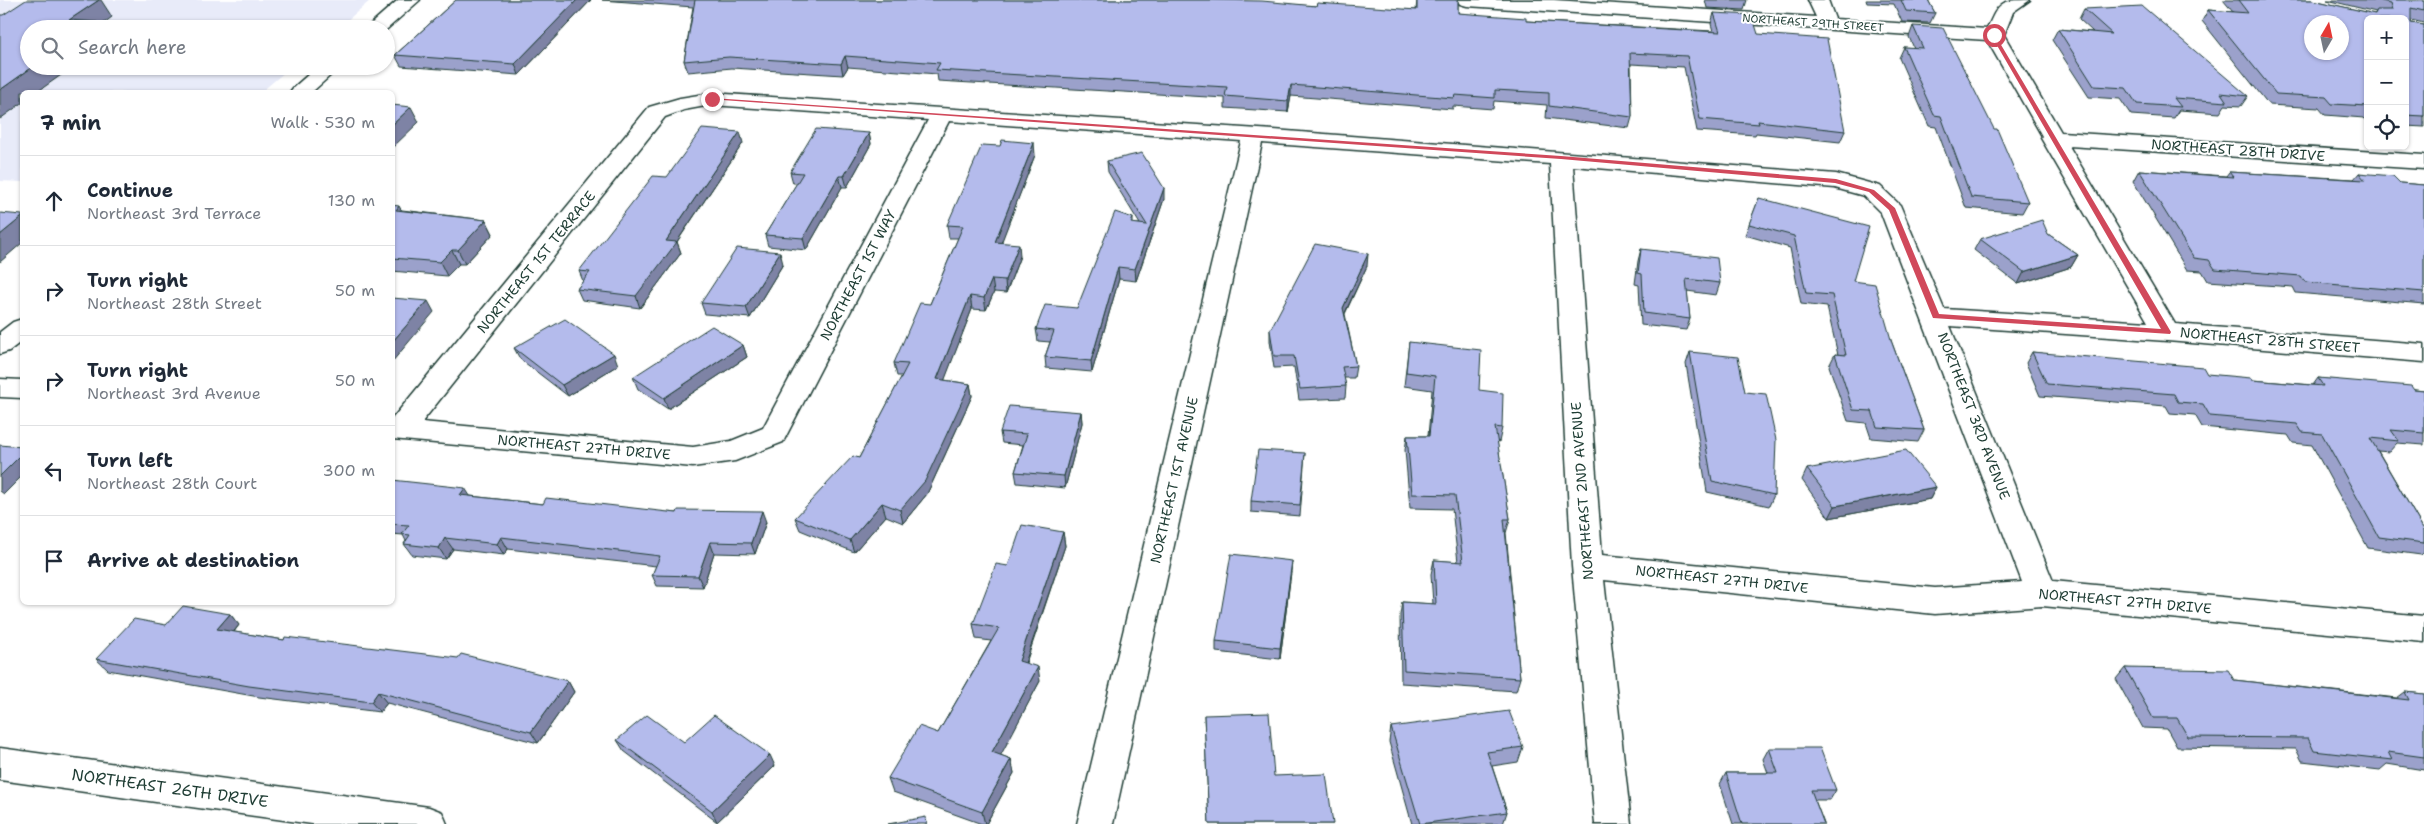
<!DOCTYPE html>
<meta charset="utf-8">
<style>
body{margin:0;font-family:"Shantell Sans",sans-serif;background:#f2f2f3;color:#1f2937}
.controls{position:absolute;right:15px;top:15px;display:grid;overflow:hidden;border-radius:8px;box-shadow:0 1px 4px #0004}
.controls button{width:45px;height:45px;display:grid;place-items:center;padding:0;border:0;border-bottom:1px solid #e0e1e3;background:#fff;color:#1f2937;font:25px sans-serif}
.compass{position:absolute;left:2304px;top:15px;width:45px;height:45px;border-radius:50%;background:#fff;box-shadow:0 1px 4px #0004;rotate:9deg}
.stop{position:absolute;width:15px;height:15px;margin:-11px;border:4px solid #d1495b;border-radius:50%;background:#fff}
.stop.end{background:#d1495b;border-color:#fff;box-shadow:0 1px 5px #0008}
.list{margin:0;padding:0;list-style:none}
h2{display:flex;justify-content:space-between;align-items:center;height:65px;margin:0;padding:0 20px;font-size:21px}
h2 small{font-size:16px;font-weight:400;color:#747a83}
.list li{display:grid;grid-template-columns:32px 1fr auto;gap:15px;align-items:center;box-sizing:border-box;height:90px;padding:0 20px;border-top:1px solid #e0e1e3}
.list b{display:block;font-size:19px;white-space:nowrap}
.list p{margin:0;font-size:16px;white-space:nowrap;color:#747a83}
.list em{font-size:16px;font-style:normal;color:#747a83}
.icon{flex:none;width:28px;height:28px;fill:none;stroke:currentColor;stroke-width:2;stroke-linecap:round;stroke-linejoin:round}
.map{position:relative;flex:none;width:2424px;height:824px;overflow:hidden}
.search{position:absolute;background:#fff;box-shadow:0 1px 4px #0004;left:20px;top:20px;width:375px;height:55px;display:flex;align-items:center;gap:12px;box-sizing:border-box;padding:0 18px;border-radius:28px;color:#747a83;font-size:19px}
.panel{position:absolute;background:#fff;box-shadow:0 1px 4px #0004;left:20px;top:90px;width:375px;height:515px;border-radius:8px}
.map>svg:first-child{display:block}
.built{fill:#e8ebf9}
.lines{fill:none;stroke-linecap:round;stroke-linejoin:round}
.minor-casing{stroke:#1f3d34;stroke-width:3}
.major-casing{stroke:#1f3d34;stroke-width:3}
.minor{fill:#fff;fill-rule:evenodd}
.major{fill:#fff;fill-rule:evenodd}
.wall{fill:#9ba1cb;stroke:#1f3d34}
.shaded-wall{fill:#7e83a5;stroke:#1f3d34}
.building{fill:#b4bbec;stroke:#1f3d34;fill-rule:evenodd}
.route{fill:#d1495b}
.labels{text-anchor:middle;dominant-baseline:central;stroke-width:4;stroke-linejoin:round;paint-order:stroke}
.far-street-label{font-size:11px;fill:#1f3d34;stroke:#fff}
.street-label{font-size:14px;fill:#1f3d34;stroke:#fff}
.near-street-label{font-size:16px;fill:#1f3d34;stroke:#fff}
</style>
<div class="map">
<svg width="2424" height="824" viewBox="0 0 2424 824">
<rect width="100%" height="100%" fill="#fff"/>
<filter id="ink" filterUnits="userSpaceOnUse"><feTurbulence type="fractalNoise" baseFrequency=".02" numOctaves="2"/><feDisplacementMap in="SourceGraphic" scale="10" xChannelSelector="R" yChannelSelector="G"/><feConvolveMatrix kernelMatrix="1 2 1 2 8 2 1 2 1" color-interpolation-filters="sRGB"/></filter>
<g filter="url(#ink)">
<polygon class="built" points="0,0 371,0 337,29 29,29 29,66 292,66 261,92 22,92 22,182 0,181"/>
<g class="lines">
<defs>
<g id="minor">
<path d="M1457,0H1554L1816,17L1808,0H1828L1835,19L1987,29C1999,2 2000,0 2030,0L2013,12L2004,35L2061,132L2424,155V169L2069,146L2175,324L2424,344V362L2167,341L1950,326L2053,581L2424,616V642L2042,606L1935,614L1604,580L1631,824H1595L1572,566L1550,164L1262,143L1113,824H1077L1241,141L949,121L783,442L735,461L693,467L392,439V419L649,107L680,98L711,93L1274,130L1836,174L1880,186L1900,205L1944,309L2148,322L2041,138L2042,136L1987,40L1467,6L1460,4ZM711,105L928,120L763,428L731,441L693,447L422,422L665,117L684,110ZM1573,166L1835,188L1864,196L1881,213L2022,582L1935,588L1602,555Z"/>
<polygon points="0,379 22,380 22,398 0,397"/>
<polygon points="0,748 429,807 442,812 447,824 312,824 0,780"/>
</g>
<g id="major">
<polygon points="398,0 420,0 386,30 365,29"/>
<polygon points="318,66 341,66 312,92 290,92 293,88"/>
<polygon points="22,319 22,341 9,351 0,354 0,332 13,322"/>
</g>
</defs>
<use href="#minor" class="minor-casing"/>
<use href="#major" class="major-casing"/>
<use href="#minor" class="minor"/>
<use href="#major" class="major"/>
</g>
<g class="wall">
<polygon points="456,0 591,0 519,75 401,66 395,55"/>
<polygon points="602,0 1211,0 1316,6 1416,10 1417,0 1458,0 1458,13 1526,21 1713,31 1711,24 1714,13 1758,34 1845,131 1840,142 1756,133 1755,135 1697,131 1684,67 1631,64 1632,117 1629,128 1546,118 1547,105 1494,101 1493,109 1453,106 1453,109 1291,96 1288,112 1225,108 1225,98 938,81 937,74 848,67 843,75 732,68 688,72 684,61 693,7"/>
<polygon points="1705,0 1747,0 1744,10 1707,8"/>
<polygon points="1866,0 1928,0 1935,13 1930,23 1902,22 1894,4 1867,3"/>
<polygon points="2223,0 2313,0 2374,14 2376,12 2327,0 2424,0 2424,23 2411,20 2411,23 2424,25 2424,127 2405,126 2405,19 2368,19 2368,122 2364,118 2325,115 2319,108 2269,105 2202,21 2208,10 2233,12"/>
<polygon points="2084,9 2248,96 2241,106 2225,105 2220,113 2179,110 2174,118 2131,115 2120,99 2089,97 2052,40 2058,29 2093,32 2079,19"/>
<polygon points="1913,26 2028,202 2022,213 1966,208 1936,127 1929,126 1899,58 1904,47 1914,48 1909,37"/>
<polygon points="869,133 871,144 847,187 842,187 806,250 768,246 765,235 797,183 793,183 790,172"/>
<polygon points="743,143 677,242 681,253 640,308 582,300 577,289 583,281 579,271"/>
<polygon points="1035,155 1001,242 1020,256 1006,293 994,292 986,310 972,309 944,380 970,384 972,396 927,494 903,523 886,516 854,552 800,530 795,518 859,458 902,376 897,376 894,363 930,304 958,238 949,238 947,225"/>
<polygon points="1107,161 1164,199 1136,281 1119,279 1092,372 1046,368 1045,357 1050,342 1038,341 1036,329 1077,308 1133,218 1133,224 1140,224 1108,172"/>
<polygon points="2139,170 2226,176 2229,172 2354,179 2359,173 2400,183 2424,185 2424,304 2296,293 2293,287 2208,281 2202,271 2187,270 2133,181"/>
<polygon points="1759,198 1853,281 1892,343 1924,430 1918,442 1871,438 1866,423 1848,421 1829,366 1835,354 1838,355 1827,307 1801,304 1790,248 1745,235"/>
<polygon points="392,205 402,210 486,220 493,234 465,264 459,264 447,276 392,271"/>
<polygon points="2048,234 2078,255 2071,267 2018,284 1974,250 1980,239"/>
<polygon points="1641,249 1720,283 1716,295 1687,291 1690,319 1686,330 1641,325 1639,285 1635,284 1638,261"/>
<polygon points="783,264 750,318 705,314 701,303"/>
<polygon points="1367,266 1345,314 1356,366 1354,378 1344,378 1346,386 1345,398 1299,400 1294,367 1274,368 1270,341 1270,330"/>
<polygon points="1409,342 1479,390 1502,428 1499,442 1497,441 1510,519 1506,533 1520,678 1516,691 1401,683 1400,615 1402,602 1433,604 1431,574 1434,560 1458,562 1452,509 1410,508 1405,450 1407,436 1428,436 1432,390 1404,386"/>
<polygon points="743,345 747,357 668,409 638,389 633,377"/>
<polygon points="514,348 618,365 568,396 520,359"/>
<polygon points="1690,352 1745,392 1774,495 1769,506 1707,492 1686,364"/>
<polygon points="2032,352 2252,380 2313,385 2318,378 2424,391 2424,445 2397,443 2389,452 2378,451 2424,530 2424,552 2421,555 2368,548 2312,445 2293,443 2288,435 2202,427 2195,415 2170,413 2166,406 2040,396 2026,363"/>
<polygon points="1081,412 1082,423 1065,488 1017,483 1015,472 1023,445 1002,443 1000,432"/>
<polygon points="1305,453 1300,516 1251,512 1251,501"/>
<polygon points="1807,469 1936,487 1930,499 1829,518 1802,480"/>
<polygon points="392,480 470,496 543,504 677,513 766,522 755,554 714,553 703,587 657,586 652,575 656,566 508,549 504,555 453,549 446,559 412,555 404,544 406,541 403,535 392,534"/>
<polygon points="1063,532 1065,546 1026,663 1040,681 1000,755 1011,759 1014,773 986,824 982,824 893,792 888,778 938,733 991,641 976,639 973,624 1008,566"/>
<polygon points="1291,572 1280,659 1216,652 1216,641"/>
<polygon points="230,614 239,625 234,632 284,640 568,681 574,692 538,743 387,703 380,712 259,697 108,670 96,659 166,625"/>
<polygon points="2125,668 2397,698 2405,692 2424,694 2424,770 2387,764 2380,770 2302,761 2296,749 2177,747 2167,729 2143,728 2116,679"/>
<polygon points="1204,715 1274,776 1333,824 1209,824"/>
<polygon points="1391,727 1523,747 1518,762 1492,766 1507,812 1503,824 1412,824 1389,742"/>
<polygon points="617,740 684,742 775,766 717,822 624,751"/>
<polygon points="1769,748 1836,790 1830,800 1815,800 1824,824 1733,824 1720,784 1726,773 1768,773 1763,759"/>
</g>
<g class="shaded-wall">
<polygon points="99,0 101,0 112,17 100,26 101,29 74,29 69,20"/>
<polygon points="577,0 591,0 519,75 515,64"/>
<polygon points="845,56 848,67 843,75 841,64"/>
<polygon points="34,66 74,66 37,92 22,92 22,103 0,119 0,90"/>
<polygon points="1291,85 1291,96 1288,112 1288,101"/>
<polygon points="411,107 419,122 392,148 392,125"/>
<polygon points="740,132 743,143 676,243 677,242 681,253 640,308 636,296 666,241"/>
<polygon points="869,133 871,144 847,187 844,176"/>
<polygon points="1034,143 1035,155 997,254 995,242"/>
<polygon points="839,176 842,187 806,250 803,238"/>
<polygon points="1164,188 1164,199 1136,281 1135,269"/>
<polygon points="399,206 407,220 396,210"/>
<polygon points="22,217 22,243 0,262 0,235"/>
<polygon points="486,220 493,234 465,264 458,250"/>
<polygon points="1019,244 1020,256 1006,293 1005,280"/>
<polygon points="452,250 459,264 447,276 440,262"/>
<polygon points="780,252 783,264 750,318 746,307"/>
<polygon points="1368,254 1367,266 1342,319 1343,308"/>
<polygon points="2078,255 2071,267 2018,284 2024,272"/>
<polygon points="1118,267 1119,279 1092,372 1091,361"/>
<polygon points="992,279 994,292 986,310 984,298"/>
<polygon points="970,296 972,309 940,392 937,379"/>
<polygon points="428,301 434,312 392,362 392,342"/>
<polygon points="743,345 747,357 668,409 664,398"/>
<polygon points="614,354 618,365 568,396 562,385"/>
<polygon points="970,384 972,396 927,494 903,523 900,510"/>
<polygon points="1081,412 1082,423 1065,488 1064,476"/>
<polygon points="22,454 22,476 4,494 0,491 0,476"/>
<polygon points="1936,487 1930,499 1829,518 1835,506"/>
<polygon points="465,488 472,499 460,495"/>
<polygon points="882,503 886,516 854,552 850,540"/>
<polygon points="762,511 766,522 755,554 751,543"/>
<polygon points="1063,532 1065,546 1021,675 1019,661"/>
<polygon points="501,537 508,549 504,555 497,544"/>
<polygon points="445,538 453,549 446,559 439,548"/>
<polygon points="710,542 714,553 703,587 698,576"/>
<polygon points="1292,561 1291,572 1280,659 1280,648"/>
<polygon points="230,614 239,625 227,640 217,629"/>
<polygon points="1038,667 1040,681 995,766 992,752"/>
<polygon points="568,681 574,692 538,743 531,732"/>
<polygon points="378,692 387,703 380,712 371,702"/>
<polygon points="770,755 775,766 717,822 712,811"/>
<polygon points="1011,759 1014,773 986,824 985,824 982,812"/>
</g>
<g class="building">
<polygon points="26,0 99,0 69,20 97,22 88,29 29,29 29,66 34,66 0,90 0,15 3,15"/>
<polygon points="456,0 577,0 515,64 395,55"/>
<polygon points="695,0 1211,0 1262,1 1316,6 1317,3 1417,10 1417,0 1458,0 1458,13 1526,18 1526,21 1720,32 1714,13 1752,15 1758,34 1827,39 1845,131 1758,121 1759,124 1700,119 1687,56 1630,53 1632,117 1549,106 1549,93 1495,90 1495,98 1455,95 1454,98 1291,85 1288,101 1225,96 1227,87 936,70 940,63 845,56 841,64 729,57 684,61"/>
<polygon points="1901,0 1928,0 1935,13 1906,11"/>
<path d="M2238,0H2313L2375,14L2377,10H2393L2391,3L2376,0H2424V11L2411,8V23L2424,25V116L2405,115V19H2368V106L2332,104L2326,97L2276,94L2208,10L2248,13ZM2312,22H2342V52H2312Z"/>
<polygon points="2142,6 2248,96 2221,93 2227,102 2174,98 2181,107 2137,104 2126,88 2094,86 2058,29 2112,34 2084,9"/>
<polygon points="1913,26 1943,28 1994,129 1997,129 2028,202 1971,197 1941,116 1934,115 1904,47 1923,48"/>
<polygon points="392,105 411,107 392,125"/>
<polygon points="702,129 740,132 666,241 677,242 636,296 577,289 590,272 579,271 653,176 667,177"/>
<polygon points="816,129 869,133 844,176 839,176 803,238 765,235 803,173 790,172"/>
<polygon points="1002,140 1034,143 995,242 1019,244 1005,280 992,279 984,298 970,296 937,379 970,384 925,481 900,510 882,503 850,540 795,518 853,456 859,458 908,364 894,363 920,303 930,304 963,226 947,225 982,145 1000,146"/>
<polygon points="1142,153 1164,188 1135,269 1118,267 1091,361 1045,357 1054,331 1036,329 1045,305 1077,308 1115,212 1133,218 1131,223 1147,225 1107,161"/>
<polygon points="2139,170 2233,177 2229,172 2365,180 2359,173 2393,176 2400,183 2424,185 2424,292 2305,282 2301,276 2215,269 2209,260 2194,258"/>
<polygon points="1759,198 1869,227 1853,281 1875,284 1892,343 1924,430 1877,427 1872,411 1853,410 1835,354 1846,355 1832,295 1806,293 1794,236 1749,224"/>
<polygon points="392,205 399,206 396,210 486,220 458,250 452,250 440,262 392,258"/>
<polygon points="0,213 22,215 22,217 0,235"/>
<polygon points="2042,220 2048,234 2078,255 2024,272 1980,239"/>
<polygon points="1315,244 1368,254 1343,308 1356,366 1342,367 1346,386 1300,389 1294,356 1274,356 1270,330"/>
<polygon points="737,248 780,252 746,307 701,303"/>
<polygon points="1641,249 1717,258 1720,283 1686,279 1690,319 1644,313 1642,274 1638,273"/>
<polygon points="392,298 428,301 392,342"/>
<polygon points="565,319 614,354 562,385 514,348"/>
<polygon points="712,326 743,345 664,398 633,377"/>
<polygon points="1409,342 1481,350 1479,390 1503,393 1502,428 1495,427 1510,519 1504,519 1520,678 1404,670 1402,602 1436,604 1434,560 1463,562 1455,495 1412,494 1407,436 1429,436 1435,376 1406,372"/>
<polygon points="1690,352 1738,357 1745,392 1766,394 1776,440 1774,495 1712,481"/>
<polygon points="2032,352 2203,367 2207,374 2251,378 2252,380 2323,386 2318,378 2411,386 2414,390 2424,391 2424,433 2391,430 2399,441 2370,438 2424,530 2424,543 2379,537 2322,434 2302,432 2297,424 2210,416 2203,404 2178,402 2174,394 2047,384"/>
<polygon points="1009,406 1081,412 1064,476 1015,472 1027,434 1000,432"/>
<polygon points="0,445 22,447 22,454 0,476"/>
<polygon points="1258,450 1305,453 1300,505 1251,501"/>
<polygon points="1906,450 1936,487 1835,506 1807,469"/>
<polygon points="392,480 465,488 460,495 543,504 546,498 677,513 678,510 762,511 751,543 710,542 698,576 652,575 660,556 501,537 497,544 445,538 439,548 404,544 410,535 402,534 409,525 392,524"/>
<polygon points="1022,525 1063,532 1019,661 1038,667 992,752 1011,759 982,812 888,778 919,726 938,733 999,628 973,624 996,564 1008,566"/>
<polygon points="1231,554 1292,561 1280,648 1216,641"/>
<polygon points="183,606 230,614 217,629 284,640 285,637 458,658 461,654 568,681 531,732 378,692 371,702 249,686 96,659 134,619 166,625"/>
<polygon points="2125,668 2228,670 2234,680 2409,700 2405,692 2424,694 2424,757 2388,752 2392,760 2314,751 2308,738 2188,737 2177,718 2153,718"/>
<polygon points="1509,711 1523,747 1487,752 1507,812 1420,824 1391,727"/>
<polygon points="1269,713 1274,776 1326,774 1333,824 1209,824 1204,715"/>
<polygon points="647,715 684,742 714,715 770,755 712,811 617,740"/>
<polygon points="1769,748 1820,748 1836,790 1811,790 1824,824 1742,824 1726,773 1778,773"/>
<polygon points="926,817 927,824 888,824"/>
</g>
</g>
<polygon class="route" points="1994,33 2171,332 2170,334 1933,318 1889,210 1869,192 1835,183 1561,159 708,99 712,98 1561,156 1836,179 1874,190 1895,208 1939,314 2161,329 1991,35"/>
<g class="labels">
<g class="far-street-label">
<text transform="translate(1813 23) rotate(4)">NORTHEAST 29TH STREET</text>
</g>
<g class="street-label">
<text transform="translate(2238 150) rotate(4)">NORTHEAST 28TH DRIVE</text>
<text transform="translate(536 262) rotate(-51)">NORTHEAST 1ST TERRACE</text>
<text transform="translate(858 275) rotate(-62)">NORTHEAST 1ST WAY</text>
<text transform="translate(2270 340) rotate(5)">NORTHEAST 28TH STREET</text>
<text transform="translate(1974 416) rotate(69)">NORTHEAST 3RD AVENUE</text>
<text transform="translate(584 447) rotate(5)">NORTHEAST 27TH DRIVE</text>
<text transform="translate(1174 480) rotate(-77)">NORTHEAST 1ST AVENUE</text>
<text transform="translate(1582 491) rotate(-94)">NORTHEAST 2ND AVENUE</text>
<text transform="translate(1722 579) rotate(6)">NORTHEAST 27TH DRIVE</text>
<text transform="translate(2125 601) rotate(5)">NORTHEAST 27TH DRIVE</text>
</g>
<g class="near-street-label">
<text transform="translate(170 788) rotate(8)">NORTHEAST 26TH DRIVE</text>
</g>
</g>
</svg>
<div class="controls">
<button>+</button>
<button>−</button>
<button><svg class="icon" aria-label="locate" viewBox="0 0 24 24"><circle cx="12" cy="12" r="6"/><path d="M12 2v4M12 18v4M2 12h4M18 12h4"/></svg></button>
</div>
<svg class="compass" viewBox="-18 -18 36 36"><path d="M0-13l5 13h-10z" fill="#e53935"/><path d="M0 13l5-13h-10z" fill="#747a83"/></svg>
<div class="stop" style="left:1994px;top:35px"></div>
<div class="stop end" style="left:712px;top:99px"></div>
<div class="search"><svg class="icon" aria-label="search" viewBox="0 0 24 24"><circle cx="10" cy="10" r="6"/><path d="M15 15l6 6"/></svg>Search here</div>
<section class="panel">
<h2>7 min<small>Walk · 530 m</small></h2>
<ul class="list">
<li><svg class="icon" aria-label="ahead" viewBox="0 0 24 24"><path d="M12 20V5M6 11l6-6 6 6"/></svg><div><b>Continue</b><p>Northeast 3rd Terrace</p></div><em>130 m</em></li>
<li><svg class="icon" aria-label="right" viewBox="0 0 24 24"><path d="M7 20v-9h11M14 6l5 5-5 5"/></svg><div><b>Turn right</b><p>Northeast 28th Street</p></div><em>50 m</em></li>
<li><svg class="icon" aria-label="right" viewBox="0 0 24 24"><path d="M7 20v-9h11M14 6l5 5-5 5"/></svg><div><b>Turn right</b><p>Northeast 3rd Avenue</p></div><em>50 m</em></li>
<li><svg class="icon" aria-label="left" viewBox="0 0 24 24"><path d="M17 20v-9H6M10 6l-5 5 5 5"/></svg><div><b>Turn left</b><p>Northeast 28th Court</p></div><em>300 m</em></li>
<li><svg class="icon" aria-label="arrive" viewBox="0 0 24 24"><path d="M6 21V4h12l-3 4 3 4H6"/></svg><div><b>Arrive at destination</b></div></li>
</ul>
</section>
</div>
